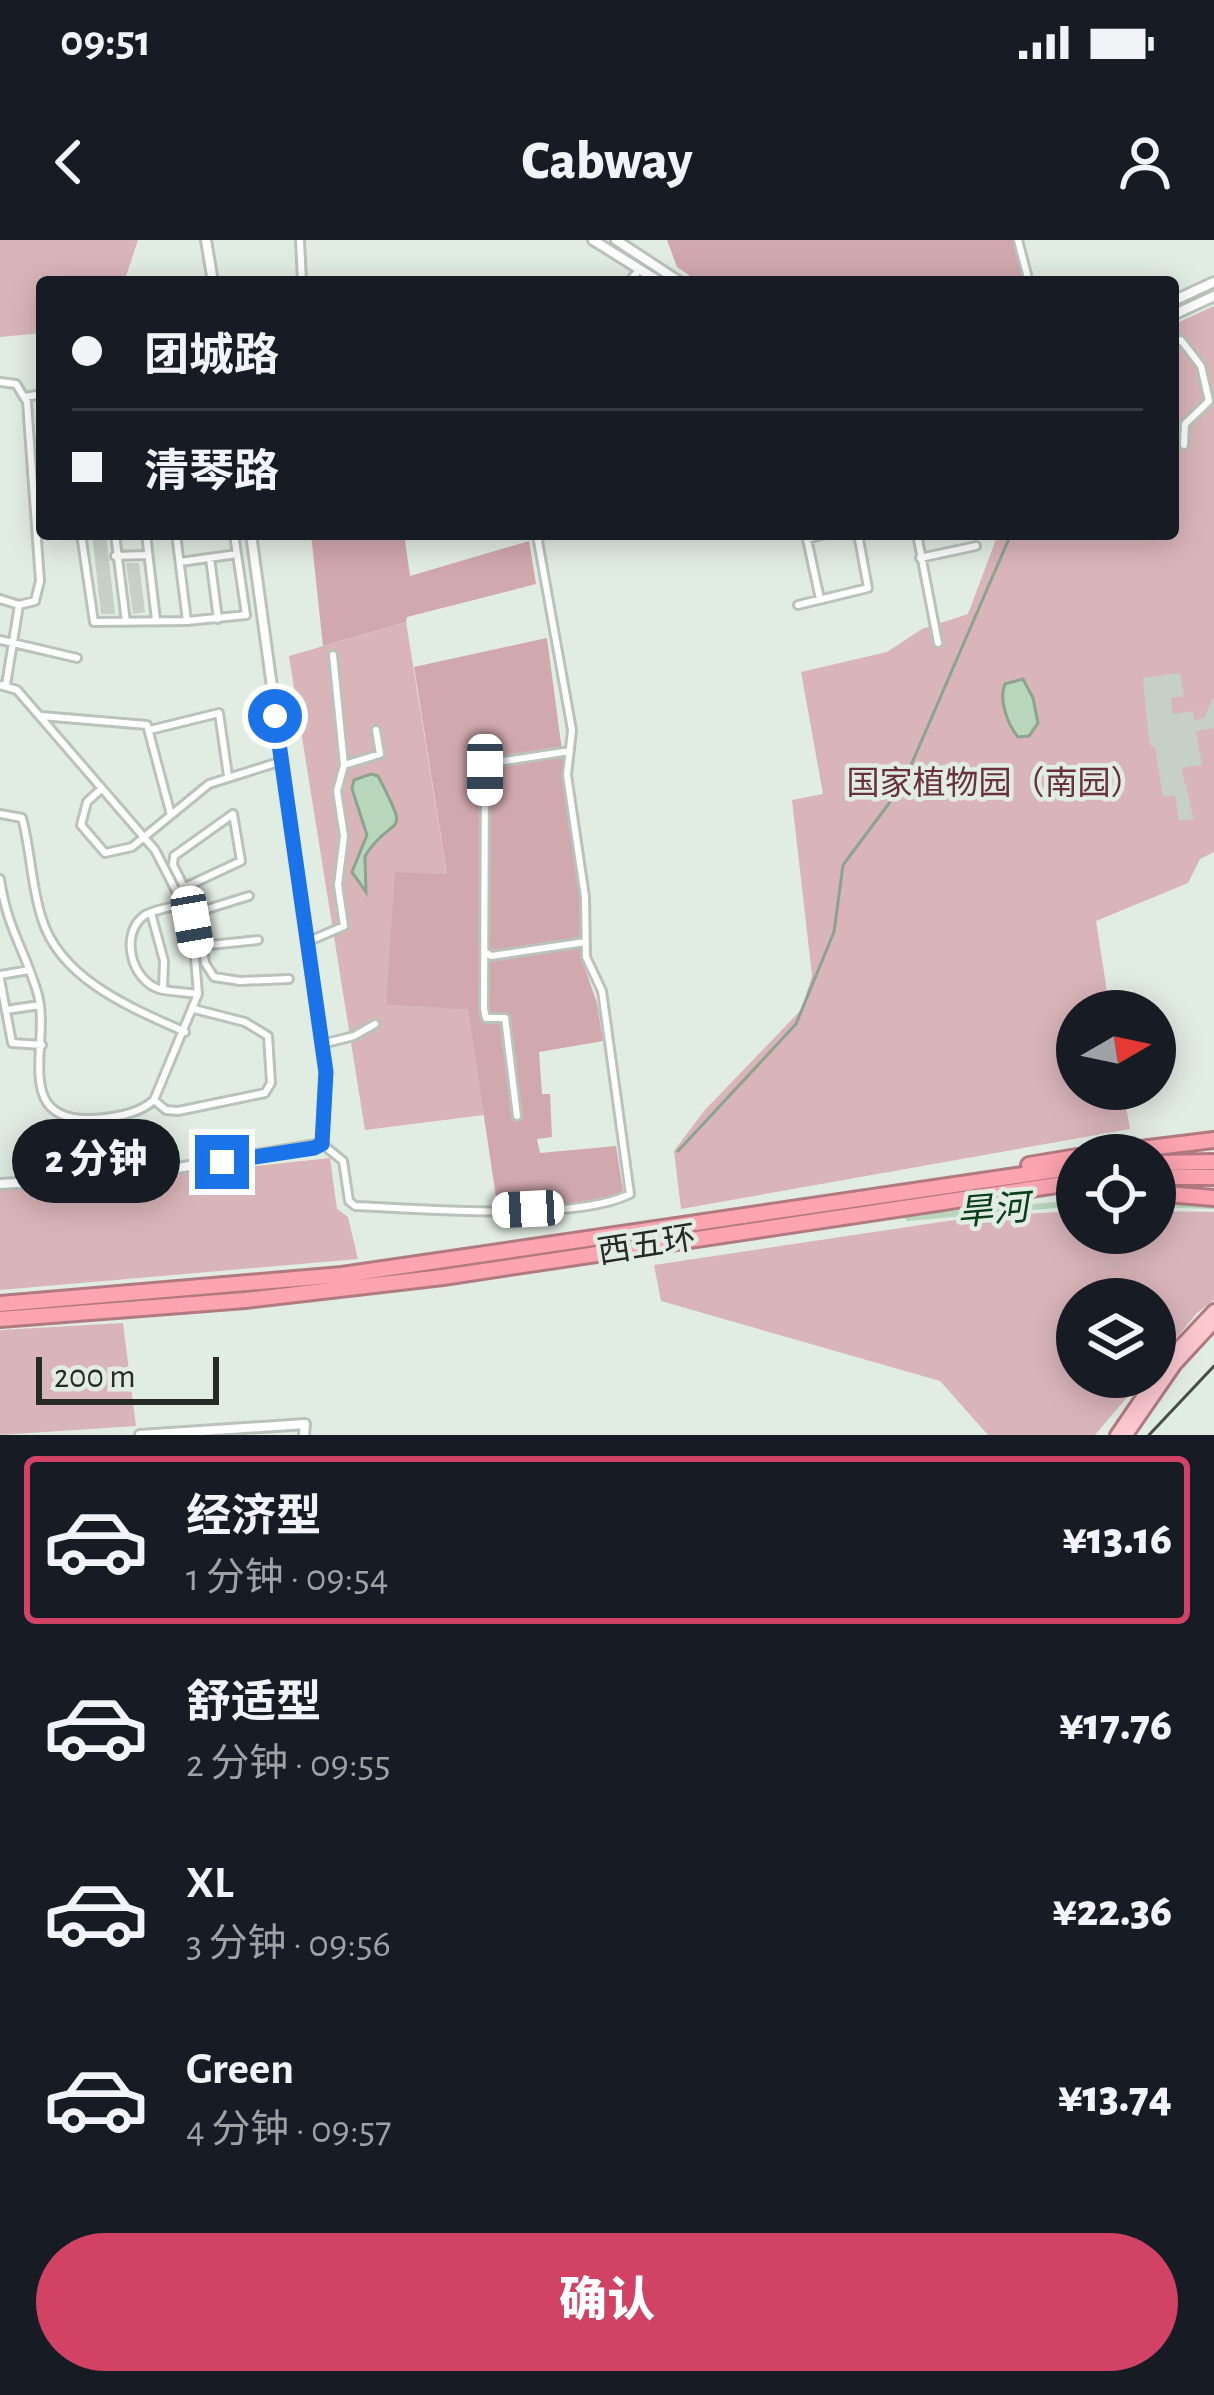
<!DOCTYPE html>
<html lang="zh">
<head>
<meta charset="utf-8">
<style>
  :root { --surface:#171b24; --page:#20242c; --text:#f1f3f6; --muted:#9ea1a6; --line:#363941; --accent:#d14265 }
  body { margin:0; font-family:"Alegreya Sans","Noto Sans SC",sans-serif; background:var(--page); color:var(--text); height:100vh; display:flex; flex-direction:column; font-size:45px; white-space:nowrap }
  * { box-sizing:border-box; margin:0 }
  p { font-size:39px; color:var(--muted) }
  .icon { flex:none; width:66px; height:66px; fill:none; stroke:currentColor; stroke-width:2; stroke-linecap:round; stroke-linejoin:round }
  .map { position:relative; height:1195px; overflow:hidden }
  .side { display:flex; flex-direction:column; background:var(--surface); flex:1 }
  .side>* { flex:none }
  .guide { position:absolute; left:36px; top:36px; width:1143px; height:264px; border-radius:12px; box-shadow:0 6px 30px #0003; display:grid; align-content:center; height:264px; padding:0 36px; background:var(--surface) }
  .needle { width:78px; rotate:81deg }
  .controls { position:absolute; left:1056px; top:750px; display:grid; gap:24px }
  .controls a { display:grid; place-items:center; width:120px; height:120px; border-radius:50%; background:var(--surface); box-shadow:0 6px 30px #0003; font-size:60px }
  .scale { position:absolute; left:36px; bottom:30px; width:183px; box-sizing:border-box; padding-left:12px; border:6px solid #272b27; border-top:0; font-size:33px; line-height:42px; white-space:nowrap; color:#272b27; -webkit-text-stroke:9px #e1ece3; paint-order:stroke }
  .end { position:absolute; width:54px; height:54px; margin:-27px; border:15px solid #1a73e8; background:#fff; box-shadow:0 0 0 6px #fff }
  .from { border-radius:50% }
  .bubble { position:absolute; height:84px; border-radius:42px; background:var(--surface); box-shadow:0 6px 30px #0003; font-size:39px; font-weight:800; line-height:84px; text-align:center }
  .car { position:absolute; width:36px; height:72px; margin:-36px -18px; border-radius:15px; box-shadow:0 0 9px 3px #0007; background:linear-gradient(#fff 24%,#345 0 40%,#fff 0 76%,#345 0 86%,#fff 0) }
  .guide b { display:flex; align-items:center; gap:42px; height:114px; font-size:45px }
  .guide b+b { border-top:3px solid var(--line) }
  .guide i { width:30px; height:30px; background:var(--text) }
  ul { padding:21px 0 0; list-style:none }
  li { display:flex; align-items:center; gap:36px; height:168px; margin:0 24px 18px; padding:0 12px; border:6px solid transparent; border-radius:12px }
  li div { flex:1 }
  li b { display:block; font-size:45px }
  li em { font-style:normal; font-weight:800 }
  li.on { border-color:var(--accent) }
  li>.icon { width:108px; height:108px; stroke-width:1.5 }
  .cta { display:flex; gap:24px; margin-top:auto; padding:24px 36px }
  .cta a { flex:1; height:138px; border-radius:72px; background:var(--accent); color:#fff; font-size:48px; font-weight:800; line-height:138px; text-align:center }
  .status { display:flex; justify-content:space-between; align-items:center; height:84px; padding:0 60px; background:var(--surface); direction:ltr }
  .status svg { height:33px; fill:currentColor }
  header { display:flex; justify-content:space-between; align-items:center; height:156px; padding:0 36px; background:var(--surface); font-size:54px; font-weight:800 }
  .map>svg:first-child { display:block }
</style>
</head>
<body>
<div class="status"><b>09:51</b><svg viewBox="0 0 49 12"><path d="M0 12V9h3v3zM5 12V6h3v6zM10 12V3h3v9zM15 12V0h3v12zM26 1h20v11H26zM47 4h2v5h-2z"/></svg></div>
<header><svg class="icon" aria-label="back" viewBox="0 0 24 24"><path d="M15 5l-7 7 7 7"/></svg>Cabway<svg class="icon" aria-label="person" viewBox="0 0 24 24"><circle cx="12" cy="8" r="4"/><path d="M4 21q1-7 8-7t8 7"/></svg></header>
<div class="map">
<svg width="1214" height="1195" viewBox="0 0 1214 1195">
  <rect width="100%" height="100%" fill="#e1ece3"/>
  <path fill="#d9b5b9" d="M0,0H138L124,42H42V93L0,97Z
    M1214,66V612L1200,619L1188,643L1096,681L1110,771H1077V849H1123L1130,889L681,969L674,911L704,871L801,770L812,736L792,560L823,554L801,432L887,412L922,389L968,374L998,294H1173V85Z
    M406,382L447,635L387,765L468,768L484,875L365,890L289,416Z
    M330,918L337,969L348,977L358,1019L0,1050V948L62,947Z
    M1077,971V993H1155V971L1214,972V1060L1197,1073L1155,1124V1059H1077V1137H1144L1095,1195H988L940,1141L661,1061L654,1025L974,977Z
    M123,1083L136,1186L0,1195V1090Z"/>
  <path fill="#d1a8ad" d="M667,0H1014L1023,42H699L677,27Z
    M311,294H404L410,336L529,301L536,344L407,377L406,382L323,406Z
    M547,398L582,661L581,717L597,763L603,801L539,812L542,854H550L552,897L537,899L540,913L616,906L623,951L592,965L497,964L468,769L386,765L395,632L447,634L414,427Z"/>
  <path fill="#b7d6bc" stroke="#8ca38f" stroke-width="3" d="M1023,439L1033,458L1038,483L1029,496L1018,497C1008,485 998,459 1005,444Z
    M371,534L378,536C413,603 393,571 365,616L366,652L352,632L367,595L352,549L354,540Z"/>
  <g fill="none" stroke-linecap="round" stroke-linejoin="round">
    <path stroke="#8ca38f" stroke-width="3" d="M678,911L796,784L834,692L843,625L902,546L1011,294"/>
    <path stroke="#b7d6bc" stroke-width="6" d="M1155,964L1214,966
      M908,978L1077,963"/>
  </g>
  <path fill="#c6d0c7" d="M92,294H106L115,374H101Z
    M126,323H139L145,372L133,374Z
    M1180,433L1184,456L1171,458L1173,474L1193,471L1194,480L1204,478L1214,456V488L1196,491L1202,525L1181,528L1194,579L1179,581L1175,555L1163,557L1155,506L1151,507L1148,491L1143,438Z"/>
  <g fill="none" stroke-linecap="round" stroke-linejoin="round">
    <g stroke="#b9c3ba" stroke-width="12">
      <path id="minor" d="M300,0L302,42
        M1018,0L1029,42
        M629,42L639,30
        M1173,103L1181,100L1201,126L1209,161L1185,184L1184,205
        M0,142L16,144L27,162L40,341L35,361L19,365L0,359
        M25,157L42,154
        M81,294L94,382L187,381
        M115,294L126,382
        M146,294L156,380
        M176,294L187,381L246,375L237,314L180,322
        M234,294L237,314
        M917,294L938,403
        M115,316L146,315
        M210,318L218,379
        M920,318L976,306
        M820,359L807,299L825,294
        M798,365L868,348L858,294
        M0,400L77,418
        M0,445L17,450L155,610L192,682L198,754L154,860C139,874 113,878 92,879C11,882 51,803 38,755C26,712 7,689 0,639
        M6,445L19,365
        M41,476L147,485L171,575
        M150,490L219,473L228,536
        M344,525L380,514L376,490
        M101,549L87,562L81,585L105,613L132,607L209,544L282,521
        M0,574L22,578C31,611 31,646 42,679C61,740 132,768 185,792
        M179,650L241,621L233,574L174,616L173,625L184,647
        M184,664C172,667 156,669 145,675C119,693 131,740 159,749C171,752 186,752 198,754
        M151,673L164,721L163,749
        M188,675L249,656
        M307,702L344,686L338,645L344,596L337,551L344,525L333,415
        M200,706L258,700
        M203,706L205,723L214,737L240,741L289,739
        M485,712L491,716L585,702
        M0,735L29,730
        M0,739L12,803L42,805
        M6,770L40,765
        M322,804L354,796L375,784
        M154,860L166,870L178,871L265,853L271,843L268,796L245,782L194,769
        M517,876L505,778H486L484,769L485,530L491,523L570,511
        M93,879L98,913
        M322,904L343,921L349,961L355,966C423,969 574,982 630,954L602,751L586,717L585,657L567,535L572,490L538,301L541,294"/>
    </g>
    <g stroke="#b9c3ba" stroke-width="14">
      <path id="tertiary" d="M206,0L213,42
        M593,0L660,42
        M616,0L680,42
        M1173,61L1214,42
        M1173,75L1214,56
        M0,944L129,936L322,904L325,832L251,294
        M140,1195L305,1184L304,1195"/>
    </g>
    <g stroke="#b17a80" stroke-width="16">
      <path id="primary" d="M1116,1195L1168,1119L1214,1070
        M1127,1195L1176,1124L1214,1083"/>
    </g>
    <g stroke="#b17a80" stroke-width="20">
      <path id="motorway" d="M1092,915L1214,900
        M1155,923L1214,922
        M1029,925L1077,917
        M1155,937H1214
        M1155,953L1214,958
        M0,1064L342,1035L1077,927
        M0,1079L245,1060L443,1037L1077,942"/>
    </g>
    <use href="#minor" stroke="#fff" stroke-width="6"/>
    <use href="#tertiary" stroke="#fff" stroke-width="8"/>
    <use href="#primary" stroke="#fdc8d0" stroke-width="10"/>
    <use href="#motorway" stroke="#fca4b0" stroke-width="14"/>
    <path stroke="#494e49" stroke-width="3" d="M1149,1195L1214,1126"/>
  </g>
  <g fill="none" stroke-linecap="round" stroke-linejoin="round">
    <path stroke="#1a73e8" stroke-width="15" d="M222,922L314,908L322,904L326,832L275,476"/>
  </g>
  <g text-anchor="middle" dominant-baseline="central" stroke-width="9" stroke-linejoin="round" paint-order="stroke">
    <g font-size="33" fill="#69323b" stroke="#e1ece3">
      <text x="995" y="544">国家植物园（南园）</text>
    </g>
    <g font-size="33" fill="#272b27" stroke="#e1ece3">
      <text transform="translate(647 1006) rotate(-9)">西五环</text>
    </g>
    <g font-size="36" font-style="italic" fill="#093d1b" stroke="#e1ece3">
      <text transform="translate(993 971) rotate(-5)">旱河</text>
    </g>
  </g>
</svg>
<div class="controls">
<a><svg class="needle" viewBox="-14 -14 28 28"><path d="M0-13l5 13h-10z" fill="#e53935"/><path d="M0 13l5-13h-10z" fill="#9ea1a6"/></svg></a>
<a><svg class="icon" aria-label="locate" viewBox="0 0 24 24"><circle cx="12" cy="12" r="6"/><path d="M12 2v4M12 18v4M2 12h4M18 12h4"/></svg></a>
<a><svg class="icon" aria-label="layers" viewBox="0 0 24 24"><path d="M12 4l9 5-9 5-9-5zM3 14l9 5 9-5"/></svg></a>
</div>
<div class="scale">200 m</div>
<i class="end from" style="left:275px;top:476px"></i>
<i class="end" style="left:222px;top:922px"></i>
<div class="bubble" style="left:12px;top:879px;width:168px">2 分钟</div>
<i class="car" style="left:485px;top:530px;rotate:180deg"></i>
<i class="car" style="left:192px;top:682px;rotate:170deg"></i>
<i class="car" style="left:528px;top:969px;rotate:267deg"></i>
<div class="guide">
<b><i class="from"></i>团城路</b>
<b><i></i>清琴路</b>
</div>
</div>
<section class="side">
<ul>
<li class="on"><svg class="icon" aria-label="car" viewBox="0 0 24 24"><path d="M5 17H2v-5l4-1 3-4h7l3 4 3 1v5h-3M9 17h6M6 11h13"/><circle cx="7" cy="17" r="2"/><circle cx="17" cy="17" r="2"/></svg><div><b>经济型</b><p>1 分钟 · 09:54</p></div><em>¥13.16</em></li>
<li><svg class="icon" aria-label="car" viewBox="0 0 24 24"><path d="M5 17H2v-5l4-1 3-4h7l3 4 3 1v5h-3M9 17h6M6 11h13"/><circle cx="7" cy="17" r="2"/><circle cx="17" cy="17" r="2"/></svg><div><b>舒适型</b><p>2 分钟 · 09:55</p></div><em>¥17.76</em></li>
<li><svg class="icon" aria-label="car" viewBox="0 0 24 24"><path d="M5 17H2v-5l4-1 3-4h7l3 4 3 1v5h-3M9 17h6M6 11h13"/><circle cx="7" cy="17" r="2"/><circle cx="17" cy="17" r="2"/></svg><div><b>XL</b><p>3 分钟 · 09:56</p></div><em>¥22.36</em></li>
<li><svg class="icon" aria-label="car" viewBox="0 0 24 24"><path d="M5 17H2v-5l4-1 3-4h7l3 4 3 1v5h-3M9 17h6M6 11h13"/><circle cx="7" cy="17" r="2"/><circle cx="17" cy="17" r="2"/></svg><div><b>Green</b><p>4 分钟 · 09:57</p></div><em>¥13.74</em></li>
</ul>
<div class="cta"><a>确认</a></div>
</section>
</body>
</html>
